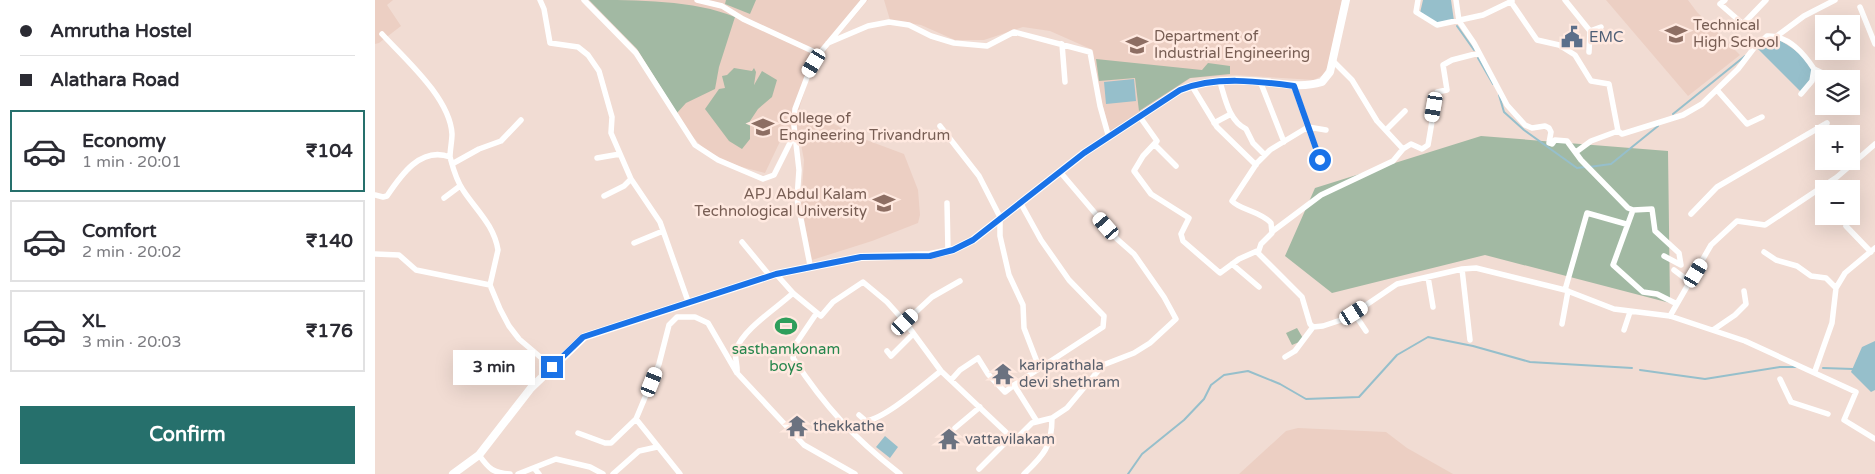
<!DOCTYPE html>
<html lang="en">
<head>
<meta charset="utf-8">
<style>
  :root { --surface:#fff; --page:#f7f7f7; --text:#2b2b33; --muted:#7c7c81; --line:#e1e1e2; --accent:#26706c }
  body { margin:0; font-family:"Varela Round",sans-serif; background:var(--page); color:var(--text); height:100vh; display:flex; flex-direction:column; font-size:19px; white-space:nowrap }
  * { box-sizing:border-box; margin:0 }
  p { font-size:16px; color:var(--muted) }
  .icon { flex:none; width:28px; height:28px; fill:none; stroke:currentColor; stroke-width:2; stroke-linecap:round; stroke-linejoin:round }
  .map { position:relative; flex:1; overflow:hidden }
  .sheet { display:flex; flex-direction:column; background:var(--surface); width:375px }
  .sheet>* { flex:none }
  .guide { display:grid; align-content:center; height:110px; padding:0 20px; background:var(--surface) }
  .tools { position:absolute; left:1440px; top:15px; display:grid; gap:10px }
  .tools a { display:grid; place-items:center; width:45px; height:45px; border-radius:0px; background:var(--surface); box-shadow:0 5px 20px #0002; font-size:25px }
  .end { position:absolute; width:22px; height:22px; margin:-11px; border:6px solid #1a73e8; background:#fff; box-shadow:0 0 0 2px #fff }
  .from { border-radius:50% }
  .bubble { position:absolute; height:35px; border-radius:0px; background:var(--surface); box-shadow:0 5px 20px #0002; font-size:16px; font-weight:800; line-height:35px; text-align:center }
  .car { position:absolute; width:15px; height:30px; margin:-15px -8px; border-radius:6px; box-shadow:0 0 4px 1px #0007; background:linear-gradient(#fff 24%,#345 0 40%,#fff 0 76%,#345 0 86%,#fff 0) }
  .guide b { display:flex; align-items:center; gap:18px; height:48px; font-size:19px }
  .guide b+b { border-top:1px solid var(--line) }
  .guide i { width:12px; height:12px; background:var(--text) }
  ul { padding:0; list-style:none }
  li { display:flex; align-items:center; gap:15px; height:82px; margin:0 10px 8px; padding:0 10px; border:2px solid var(--line); border-radius:0px }
  li div { flex:1 }
  li b { display:block; font-size:19px }
  li em { font-style:normal; font-weight:800 }
  li.selected { border-color:var(--accent) }
  li>.icon { width:45px; height:45px; stroke-width:1.5 }
  .cta { display:flex; gap:10px; margin-top:auto; padding:10px 20px }
  .cta a { flex:1; height:58px; border-radius:0px; background:var(--accent); color:#fff; font-size:20px; font-weight:800; line-height:58px; text-align:center }
  main { display:flex; flex:1; min-height:0 }
  .map>svg:first-child { display:block }
</style>
</head>
<body>
<main>
<section class="sheet">
<div class="guide">
<b><i class="from"></i>Amrutha Hostel</b>
<b><i></i>Alathara Road</b>
</div>
<ul>
<li class="selected"><svg class="icon" aria-label="car" viewBox="0 0 24 24"><path d="M5 17H2v-5l4-1 3-4h7l3 4 3 1v5h-3M9 17h6M6 11h13"/><circle cx="7" cy="17" r="2"/><circle cx="17" cy="17" r="2"/></svg><div><b>Economy</b><p>1 min · 20:01</p></div><em>₹104</em></li>
<li><svg class="icon" aria-label="car" viewBox="0 0 24 24"><path d="M5 17H2v-5l4-1 3-4h7l3 4 3 1v5h-3M9 17h6M6 11h13"/><circle cx="7" cy="17" r="2"/><circle cx="17" cy="17" r="2"/></svg><div><b>Comfort</b><p>2 min · 20:02</p></div><em>₹140</em></li>
<li><svg class="icon" aria-label="car" viewBox="0 0 24 24"><path d="M5 17H2v-5l4-1 3-4h7l3 4 3 1v5h-3M9 17h6M6 11h13"/><circle cx="7" cy="17" r="2"/><circle cx="17" cy="17" r="2"/></svg><div><b>XL</b><p>3 min · 20:03</p></div><em>₹176</em></li>
</ul>
<div class="cta"><a>Confirm</a></div>
</section>
<div class="map">
<svg width="1500" height="474" viewBox="0 0 1500 474">
  <rect width="100%" height="100%" fill="#f1dcd3"/>
  <path fill="#eccfc3" d="M0,0H18L12,5L26,26L4,43L0,44Z
    M214,0H493L455,45L435,74L425,106L423,119L444,115L478,135L529,154L543,190L545,215L543,223L497,241L437,260L426,204L429,160L424,134L410,131L390,173L363,166L331,151L316,135L262,49Z
    M509,0H967L953,66L948,75L939,80L861,75L816,78L735,132L722,84L718,50L675,31L648,27L609,40H580L546,25L515,20Z
    M1231,0H1313L1322,12L1365,55L1313,96Z
    M923,428L1011,432L1032,448L1078,474H864L911,431Z"/>
  <path fill="#a2b9a3" d="M214,0C262,0 319,0 360,17L344,67L340,89L311,103L302,113L262,49Z
    M351,0H381L375,14L350,4Z
    M721,59L827,70L833,63L855,66V74L815,78L764,111L760,78L724,81Z
    M359,68L377,71L379,68L381,72L379,85L387,71L402,80L397,97L383,109L375,121V139L367,149L354,141L330,109L344,89L350,88L347,76L352,75Z
    M1106,136L1293,151L1295,303L1110,255L957,293L910,256L940,188Z
    M922,328L929,340L917,345L911,333Z"/>
  <path fill="#96bfcb" d="M1048,0H1076L1079,21L1071,25L1048,19L1045,13Z
    M1401,38C1416,47 1438,59 1439,79L1426,92L1382,48Z
    M759,79L761,101L731,104L729,82Z
    M1500,341V390L1496,392L1476,372L1487,347Z
    M510,436L523,447L515,458L501,447Z"/>
  <g fill="none" stroke-linecap="round" stroke-linejoin="round">
    <path stroke="#96bfcb" stroke-width="2" d="M1082,26L1099,50
      M1103,58L1118,84
      M1124,95L1129,112L1149,130L1202,168L1210,167
      M1298,114L1370,56
      M1214,167L1236,164L1283,126
      M1448,368L1478,369
      M1265,370L1330,379L1405,367H1421
      M753,474L767,454L809,420L829,399L836,385L849,375L873,371L905,384L931,399L984,397L1022,355L1053,337L1098,346L1155,362L1257,368"/>
    <path stroke="#fff" stroke-width="5.5" d="M165,0L169,9L175,43L203,47L213,55L224,71L237,117L236,133L256,179L285,222L314,304
      M209,0L261,53L320,145L343,160L388,179L399,175L419,135
      M322,0L347,6L368,19L444,54
      M1043,0L1041,12L1062,25L1108,15L1137,1
      M1081,0L1084,21L1099,43L1132,105L1150,125L1157,128L1170,126L1174,128L1176,132L1174,143L1177,144L1180,140L1192,141L1206,160L1253,208L1258,210L1277,209L1280,231L1304,253L1306,265L1289,256
      M1190,0L1215,31L1214,52
      M1350,0L1345,4L1368,24L1391,0
      M1136,2L1162,40L1184,45L1200,55L1216,81L1234,84L1243,131L1247,134L1308,115L1327,104L1363,69L1379,48L1392,36C1413,35 1428,52 1439,69L1437,81L1426,94
      M1485,7L1500,44
      M1215,31L1226,27
      M7,34C30,59 75,98 77,134C77,141 75,150 75,157
      M1402,36L1429,16L1460,0
      M453,43L493,26L514,22L534,25L556,36L579,43L612,46L639,32L715,52L725,106L734,138
      M687,44L690,82
      M1439,69L1460,79
      M885,81L909,142
      M845,82C850,98 854,121 871,129L878,143L890,155
      M817,86L842,127L881,165
      M919,86L933,127L895,150L882,163L857,201C865,210 885,211 896,223L897,233L886,244L883,253L927,297L935,324L938,327
      M1342,90L1372,124L1387,117
      M765,117L782,141L768,156L759,171L776,194L814,218L806,234L808,241L845,273L864,259L882,251
      M839,123L856,114
      M565,126L604,176L625,217V236L634,275L648,305L649,328L664,367
      M1011,130L1030,111
      M780,145L801,166
      M1028,149L1036,144L1047,149L1053,145L1062,92L1072,90L1068,65L1077,60L1104,53
      M1201,152L1216,141L1243,131
      M222,158L245,154
      M945,160L933,127L951,130
      M77,164L104,149L126,141L146,120
      M0,195L8,197L12,196C26,175 46,146 75,157C78,168 81,180 88,190C101,210 119,225 123,250L115,285L125,309L134,326L144,339L177,367
      M229,196L249,186L256,179
      M69,198L85,186
      M645,202L666,240L694,280L729,316L728,327L639,385L661,420
      M572,203L573,251
      M1258,210L1238,265L1268,292L1282,294L1302,304
      M1316,214L1342,187L1452,123
      M1471,226L1496,252
      M898,231L946,195L1018,161L1028,149L1002,121L977,80L958,61
      M367,242L395,276
      M259,243L288,231
      M1389,252L1401,260L1422,266L1436,276L1451,278L1461,288
      M0,254L24,255L41,270L115,285
      M857,264L884,287
      M435,265L422,199L424,170L419,126L420,109L434,72L444,54L489,0
      M1087,269L1095,340
      M1299,270L1315,282
      M401,274L418,293L446,316L458,302L488,282L512,302L530,322L557,297L585,281
      M1053,277L1058,307
      M1190,290L1212,213L1251,224
      M979,313L991,331
      M441,314L420,345L418,358C450,407 479,438 525,474
      M1295,316L1336,245L1362,221L1390,225L1462,177L1500,144
      M530,322L566,371L636,437L604,469
      M1187,324L1193,291
      M938,327L948,326L972,318L1022,284L1087,269L1101,268L1190,290L1239,309L1295,316L1370,341L1481,392L1469,420L1500,439
      M1249,330L1255,312
      M1338,330L1360,315L1371,304L1369,291
      M512,351L516,356L538,334
      M910,357L920,351L938,327
      M1440,371L1457,323L1461,288L1470,273L1500,248
      M362,373C363,365 359,357 361,350C368,329 402,308 418,293
      M1405,379L1416,402L1453,414
      M576,380L585,370L603,358L613,374L630,392L639,385
      M484,415L491,421C511,418 549,384 566,371
      M580,428L605,407
      M203,433L230,443H236L261,419
      M636,437L641,439L657,423L677,418L692,408L728,365L759,353L775,343L801,319L789,297L759,254L742,239L686,173
      M104,455C114,469 118,473 135,474
      M159,468L164,474
      M143,474L181,459L215,467L228,474
      M238,474L264,451L282,447
      M305,474L261,419L284,364L294,325L302,317H320L333,323L362,373L429,445L480,474
      M649,474C669,455 677,446 677,418"/>
    <path stroke="#fff" stroke-width="8" d="M78,474L104,455L156,388L209,337L401,274L486,257L555,255L578,250L598,240L709,153L805,90C830,80 862,79 889,82C909,84 927,88 947,82L955,72L971,0"/>
  </g>
  <g fill="none" stroke-linecap="round" stroke-linejoin="round">
    <path stroke="#1a73e8" stroke-width="6" d="M177,367L208,337L401,274L486,257L555,256L578,250L598,240L709,153L805,90C840,76 882,81 919,86L945,160"/>
  </g>
  <defs>
    <g id="school-bare" transform="scale(1.725)"><path d="M0-5L7-2L0 1L-7-2ZM-4 1L0 2.5L4 1V4Q0 6-4 4Z" fill="#8d6e63" stroke="#ffe9e0" stroke-width="2.5" paint-order="stroke"/></g>
    <g id="civic-bare" transform="scale(1.725)"><path d="M-.6-6.5H3V-4.5H.6V-3L4-1V1h2V6H-6V1h2V-1L-.6-3ZM-1.2 2.5V6h2.4V2.5Z" fill="#5c6f8a" stroke="#ffe9e0" stroke-width="2.5" paint-order="stroke"/></g>
    <g id="university-bare" transform="scale(1.725)"><path d="M0-5L7-2L0 1L-7-2ZM-4 1L0 2.5L4 1V4Q0 6-4 4Z" fill="#8d6e63" stroke="#ffe9e0" stroke-width="2.5" paint-order="stroke"/></g>
    <g id="stadium-bare" transform="scale(1.725)"><path d="M0-5a6.5 5 0 1 0 0 10a6.5 5 0 1 0 0-10ZM-3.5-1.8h7v3.6h-7Z" fill="#2e9e5b" stroke="#ffe9e0" stroke-width="2.5" paint-order="stroke"/></g>
    <g id="temple-bare" transform="scale(1.725)"><path d="M0-6L5-2H3V0L6.5 2.5H4V6H1.5V3h-3V6H-4V2.5H-6.5L-3 0V-2H-5Z" fill="#6b7280" stroke="#ffe9e0" stroke-width="2.5" paint-order="stroke"/></g>
  </defs>
  <g fill-rule="evenodd">
    <use href="#school-bare" x="1301" y="34"/>
    <use href="#civic-bare" x="1197" y="37"/>
    <use href="#university-bare" x="762" y="45"/>
    <use href="#university-bare" x="388" y="127"/>
    <use href="#university-bare" x="509" y="203"/>
    <use href="#stadium-bare" x="411" y="326"/>
    <use href="#temple-bare" x="628" y="374"/>
    <use href="#temple-bare" x="422" y="426"/>
    <use href="#temple-bare" x="574" y="439"/>
  </g>
  <g text-anchor="middle" dominant-baseline="central" stroke-width="5" stroke-linejoin="round" paint-order="stroke">
    <g font-size="15" fill="#785e54" stroke="#ffe9e0" text-anchor="start">
      <text x="1318" y="25">Technical<tspan x="1318" dy="17">High School</tspan></text>
      <text x="779" y="36">Department of<tspan x="779" dy="17">Industrial Engineering</tspan></text>
      <text x="404" y="118">College of<tspan x="404" dy="17">Engineering Trivandrum</tspan></text>
      <text x="492" y="194" text-anchor="end">APJ Abdul Kalam<tspan x="492" dy="17">Technological University</tspan></text>
    </g>
    <g font-size="15" fill="#4e5e75" stroke="#ffe9e0" text-anchor="start">
      <text x="1214" y="37">EMC</text>
    </g>
    <g font-size="15" fill="#27864d" stroke="#ffe9e0">
      <text x="411" y="349">sasthamkonam<tspan x="411" dy="17">boys</tspan></text>
    </g>
    <g font-size="15" fill="#5b616d" stroke="#ffe9e0" text-anchor="start">
      <text x="644" y="365">kariprathala<tspan x="644" dy="17">devi shethram</tspan></text>
      <text x="438" y="426">thekkathe</text>
      <text x="590" y="439">vattavilakam</text>
    </g>
  </g>
</svg>
<div class="tools">
<a><svg class="icon" aria-label="locate" viewBox="0 0 24 24"><circle cx="12" cy="12" r="6"/><path d="M12 2v4M12 18v4M2 12h4M18 12h4"/></svg></a>
<a><svg class="icon" aria-label="layers" viewBox="0 0 24 24"><path d="M12 4l9 5-9 5-9-5zM3 14l9 5 9-5"/></svg></a>
<a>+</a>
<a>−</a>
</div>
<i class="end from" style="left:945px;top:160px"></i>
<i class="end" style="left:177px;top:367px"></i>
<div class="bubble" style="left:78px;top:350px;width:82px">3 min</div>
<i class="car" style="left:439px;top:63px;rotate:211deg"></i>
<i class="car" style="left:1059px;top:107px;rotate:190deg"></i>
<i class="car" style="left:731px;top:226px;rotate:319deg"></i>
<i class="car" style="left:1321px;top:273px;rotate:31deg"></i>
<i class="car" style="left:979px;top:313px;rotate:57deg"></i>
<i class="car" style="left:530px;top:322px;rotate:47deg"></i>
<i class="car" style="left:277px;top:382px;rotate:22deg"></i>
</div>
</main>
</body>
</html>
